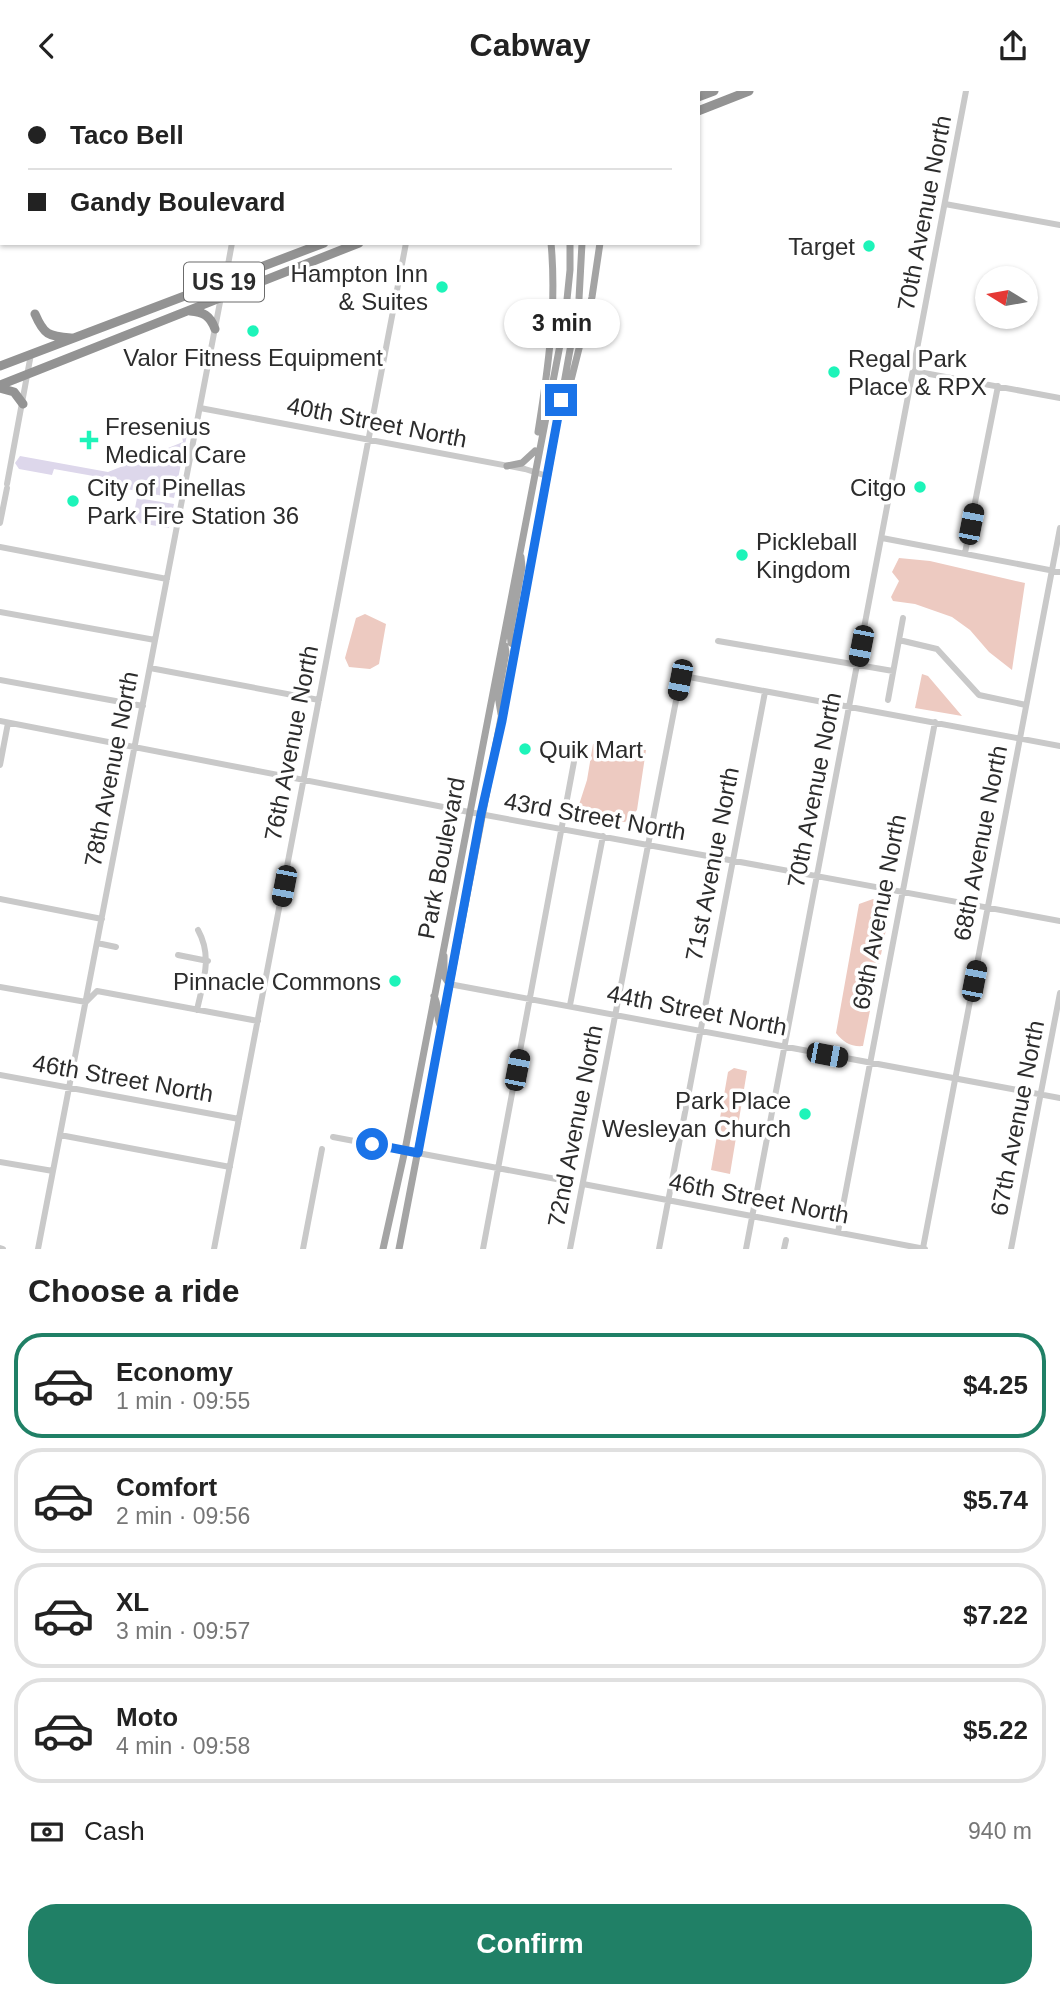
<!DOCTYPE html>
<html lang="en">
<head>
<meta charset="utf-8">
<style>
  :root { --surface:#fff; --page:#f2f2f2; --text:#222; --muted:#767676; --line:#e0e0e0; --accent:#208066 }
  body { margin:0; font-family:Helvetica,sans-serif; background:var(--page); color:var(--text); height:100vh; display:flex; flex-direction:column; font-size:26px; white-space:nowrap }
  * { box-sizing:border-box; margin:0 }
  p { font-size:23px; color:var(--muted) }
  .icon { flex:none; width:38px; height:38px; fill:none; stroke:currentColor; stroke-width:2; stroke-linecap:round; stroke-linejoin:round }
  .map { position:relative; height:1158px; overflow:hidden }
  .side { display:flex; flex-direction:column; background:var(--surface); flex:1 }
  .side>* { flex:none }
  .top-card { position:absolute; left:0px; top:0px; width:700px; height:154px; box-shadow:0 2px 5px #0004; display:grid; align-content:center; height:154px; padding:0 28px; background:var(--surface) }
  .needle { width:46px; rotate:281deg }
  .controls { position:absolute; left:975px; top:175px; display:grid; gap:14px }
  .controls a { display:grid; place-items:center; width:63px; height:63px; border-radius:50%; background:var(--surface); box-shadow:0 2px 5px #0004; font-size:35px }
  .end { position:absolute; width:32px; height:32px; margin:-16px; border:9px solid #1a73e8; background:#fff; box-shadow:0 0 0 4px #fff }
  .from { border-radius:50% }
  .bubble { position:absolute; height:49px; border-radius:24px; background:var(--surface); box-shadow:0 2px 5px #0004; font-size:23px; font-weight:600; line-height:49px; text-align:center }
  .car { position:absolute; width:21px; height:42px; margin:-21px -10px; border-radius:9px; box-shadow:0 0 5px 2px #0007; background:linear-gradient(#222 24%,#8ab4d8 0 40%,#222 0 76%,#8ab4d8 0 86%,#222 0) }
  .top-card b { display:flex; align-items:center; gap:24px; height:66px; font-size:26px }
  .top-card b+b { border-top:2px solid var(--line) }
  .top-card i { width:18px; height:18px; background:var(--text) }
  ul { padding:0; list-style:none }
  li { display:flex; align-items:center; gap:21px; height:105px; margin:0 14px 10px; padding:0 14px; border:4px solid var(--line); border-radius:28px }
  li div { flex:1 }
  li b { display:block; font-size:26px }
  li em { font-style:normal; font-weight:600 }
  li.on { border-color:var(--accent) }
  li>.icon { width:63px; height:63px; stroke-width:1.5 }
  h2 { padding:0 28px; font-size:32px; line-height:84px }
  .pay { display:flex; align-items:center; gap:18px; height:77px; padding:0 28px; font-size:26px }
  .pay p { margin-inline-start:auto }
  .button { display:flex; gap:14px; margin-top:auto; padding:14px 28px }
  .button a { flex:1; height:80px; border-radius:28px; background:var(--accent); color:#fff; font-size:28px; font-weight:600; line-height:80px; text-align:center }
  header { display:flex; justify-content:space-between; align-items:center; height:91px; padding:0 28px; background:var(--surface); font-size:32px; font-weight:600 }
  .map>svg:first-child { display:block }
</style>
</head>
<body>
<header><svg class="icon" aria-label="back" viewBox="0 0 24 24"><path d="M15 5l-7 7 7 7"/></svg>Cabway<svg class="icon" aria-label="share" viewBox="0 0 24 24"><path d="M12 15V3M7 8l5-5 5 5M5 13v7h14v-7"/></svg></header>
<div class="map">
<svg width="1060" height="1158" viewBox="0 0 1060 1158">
  <rect width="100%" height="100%" fill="#fff"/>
  <path fill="#ddd7eb" d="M186,332L189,334L174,407L116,396V389L54,378L52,384L19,378L15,372L20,365L108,381L183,351L180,335Z
    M137,407L174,413L169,437L115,428L116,425L133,427Z"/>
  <path fill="#edcac1" d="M899,467L930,470L1025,492L1012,579L989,561L970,539L952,526L915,513L893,510L891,506L899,490L892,481Z
    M365,523L386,533L379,573L370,578L349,576L345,567L356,527Z
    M922,583L928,585L962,625L915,617Z
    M593,653L646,659L637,719L625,731L601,728L577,720L587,689Z
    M873,808L881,809L888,818V828L863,955C851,956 843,951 836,942L859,813Z
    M734,977L747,980L730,1083L711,1079L728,981Z"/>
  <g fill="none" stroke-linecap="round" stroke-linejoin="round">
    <path stroke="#c9c9c9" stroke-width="6" d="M354,0L355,2
      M945,113L1060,134
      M225,190L232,152
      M913,280L1060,307
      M200,317L525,378L547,385
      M7,393L31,263
      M0,432L7,397
      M882,447L1060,481
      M0,456L167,488
      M965,462L998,295
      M0,521L155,549
      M899,549L937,558L979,604L1026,614
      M718,550L893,580
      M150,577L319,609
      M0,589L143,615
      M888,609L903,527
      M0,630L469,721L1060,830
      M0,674L8,632
      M0,808L102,828
      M97,852L116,856
      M178,864L208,870
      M449,893L1060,1007
      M0,896L86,911L97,900L258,930
      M570,914L603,745
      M197,919C203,891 213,866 198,839
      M0,984L239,1028
      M60,1044L230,1076
      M333,1046L572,1091
      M0,1071L53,1080
      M583,1093L925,1158
      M838,1141L935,631
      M0,1157L3,1158
      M923,1157L1060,437
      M38,1158L221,206
      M214,1158L406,152
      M303,1158L322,1058
      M483,1158L576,660
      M570,1158L680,589L689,586L1060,655
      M659,1158L765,601
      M746,1158L966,0
      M784,1158L786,1149
      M1011,1158L1060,902"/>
    <path stroke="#a4a4a4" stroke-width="7" d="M547,0L548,2
      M558,0V2
      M563,321L592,206L600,152
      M538,341C548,279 557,215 551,152
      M507,375L522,372L535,360
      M516,555L511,552L510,542L522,476L521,466
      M501,623L498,605L506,561L505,555H502
      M444,865V885L449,893
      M434,905C440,915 435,926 441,936
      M383,1158L405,1059L565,228L570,179V152
      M399,1158L549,377L579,208L582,152"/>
    <path stroke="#939393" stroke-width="9" d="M525,0L526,2
      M584,0L585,2
      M698,6L714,0
      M698,20L749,0
      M190,220C203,221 210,224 215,238
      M35,223C44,244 48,245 71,247
      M0,275L324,152
      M0,294L359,152
      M0,297L14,301L23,313"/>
  </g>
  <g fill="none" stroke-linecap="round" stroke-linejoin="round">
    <path stroke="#1a73e8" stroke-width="9" d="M372,1053L418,1062L481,723L502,630L561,309"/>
  </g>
  <g fill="#1df4b9" stroke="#fff" stroke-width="2.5">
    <circle cx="869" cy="155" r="7"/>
    <circle cx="442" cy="196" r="7"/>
    <circle cx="253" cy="240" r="7"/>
    <circle cx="834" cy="281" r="7"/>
    <path d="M85.5 338.5h7v7h7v7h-7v7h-7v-7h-7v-7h7z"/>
    <circle cx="920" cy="396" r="7"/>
    <circle cx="73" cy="410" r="7"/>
    <circle cx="742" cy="464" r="7"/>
    <circle cx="525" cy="658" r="7"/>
    <circle cx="395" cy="890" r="7"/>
    <circle cx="805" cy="1023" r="7"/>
  </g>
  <g text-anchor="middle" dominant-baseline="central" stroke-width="7" stroke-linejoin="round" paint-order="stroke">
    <rect fill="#fff" stroke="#6b6b6b" stroke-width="2" x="184" y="171.5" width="80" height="39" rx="5"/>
    <g font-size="23" font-weight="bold" fill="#2c2c2c">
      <text x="224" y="191">US 19</text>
    </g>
    <g font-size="24" fill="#2c2c2c" stroke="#fff">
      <text transform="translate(924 122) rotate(-79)">70th Avenue North</text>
      <text transform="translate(377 331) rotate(11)">40th Street North</text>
      <text transform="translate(291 652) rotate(-79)">76th Avenue North</text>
      <text transform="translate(111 678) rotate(-79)">78th Avenue North</text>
      <text transform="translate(814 699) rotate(-79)">70th Avenue North</text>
      <text transform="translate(595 725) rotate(10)">43rd Street North</text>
      <text transform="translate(980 752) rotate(-79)">68th Avenue North</text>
      <text transform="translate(441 767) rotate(-79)">Park Boulevard</text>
      <text transform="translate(712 773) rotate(-79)">71st Avenue North</text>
      <text transform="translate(879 821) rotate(-79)">69th Avenue North</text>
      <text transform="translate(697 919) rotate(11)">44th Street North</text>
      <text transform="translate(123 987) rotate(10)">46th Street North</text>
      <text transform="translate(1017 1027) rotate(-79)">67th Avenue North</text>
      <text transform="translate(575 1035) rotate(-79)">72nd Avenue North</text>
      <text transform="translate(759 1107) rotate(11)">46th Street North</text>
    </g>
    <g font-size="24" fill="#2c2c2c" stroke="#fff" text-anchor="end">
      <text x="855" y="155">Target</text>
      <text x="428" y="182">Hampton Inn<tspan x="428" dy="28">&amp; Suites</tspan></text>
      <text x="253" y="266" text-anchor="middle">Valor Fitness Equipment</text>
      <text x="848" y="267" text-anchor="start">Regal Park<tspan x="848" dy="28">Place &amp; RPX</tspan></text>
      <text x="105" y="335" text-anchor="start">Fresenius<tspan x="105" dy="28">Medical Care</tspan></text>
      <text x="87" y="396" text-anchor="start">City of Pinellas<tspan x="87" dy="28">Park Fire Station 36</tspan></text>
      <text x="906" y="396">Citgo</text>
      <text x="756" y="450" text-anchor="start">Pickleball<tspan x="756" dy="28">Kingdom</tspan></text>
      <text x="539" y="658" text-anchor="start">Quik Mart</text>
      <text x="381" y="890">Pinnacle Commons</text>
      <text x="791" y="1009">Park Place<tspan x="791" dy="28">Wesleyan Church</tspan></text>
    </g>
  </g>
</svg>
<div class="controls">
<a><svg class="needle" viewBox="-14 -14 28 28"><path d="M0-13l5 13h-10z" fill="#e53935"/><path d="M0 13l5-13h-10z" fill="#767676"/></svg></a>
</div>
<i class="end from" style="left:372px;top:1053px"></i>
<i class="end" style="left:561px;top:309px"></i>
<div class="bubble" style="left:504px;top:208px;width:116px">3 min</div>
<i class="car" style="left:971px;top:433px;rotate:11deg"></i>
<i class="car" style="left:861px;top:555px;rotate:191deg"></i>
<i class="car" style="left:680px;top:589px;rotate:191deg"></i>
<i class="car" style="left:284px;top:795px;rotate:191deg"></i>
<i class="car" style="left:974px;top:890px;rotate:11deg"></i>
<i class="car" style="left:827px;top:964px;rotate:101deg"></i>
<i class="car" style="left:517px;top:979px;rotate:11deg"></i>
<div class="top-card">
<b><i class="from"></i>Taco Bell</b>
<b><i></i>Gandy Boulevard</b>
</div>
</div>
<section class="side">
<h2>Choose a ride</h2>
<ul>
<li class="on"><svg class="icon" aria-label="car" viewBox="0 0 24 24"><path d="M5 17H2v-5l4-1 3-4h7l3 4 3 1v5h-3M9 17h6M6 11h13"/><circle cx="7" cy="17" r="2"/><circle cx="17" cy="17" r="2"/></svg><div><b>Economy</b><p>1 min · 09:55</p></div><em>$4.25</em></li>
<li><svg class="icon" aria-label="car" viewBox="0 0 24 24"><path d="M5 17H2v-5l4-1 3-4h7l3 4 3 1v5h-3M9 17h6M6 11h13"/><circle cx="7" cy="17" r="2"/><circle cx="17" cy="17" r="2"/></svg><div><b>Comfort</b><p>2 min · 09:56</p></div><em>$5.74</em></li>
<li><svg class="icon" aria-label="car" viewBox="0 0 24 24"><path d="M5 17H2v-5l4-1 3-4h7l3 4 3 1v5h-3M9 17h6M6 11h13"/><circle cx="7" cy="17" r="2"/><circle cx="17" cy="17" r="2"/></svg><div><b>XL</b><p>3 min · 09:57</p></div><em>$7.22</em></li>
<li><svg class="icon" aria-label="car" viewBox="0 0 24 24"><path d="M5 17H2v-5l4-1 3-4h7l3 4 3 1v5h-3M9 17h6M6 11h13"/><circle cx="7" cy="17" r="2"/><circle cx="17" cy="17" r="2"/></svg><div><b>Moto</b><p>4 min · 09:58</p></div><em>$5.22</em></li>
</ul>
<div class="pay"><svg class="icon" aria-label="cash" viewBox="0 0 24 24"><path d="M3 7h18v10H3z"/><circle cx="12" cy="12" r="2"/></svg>Cash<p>940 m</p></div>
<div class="button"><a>Confirm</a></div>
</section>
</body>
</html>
